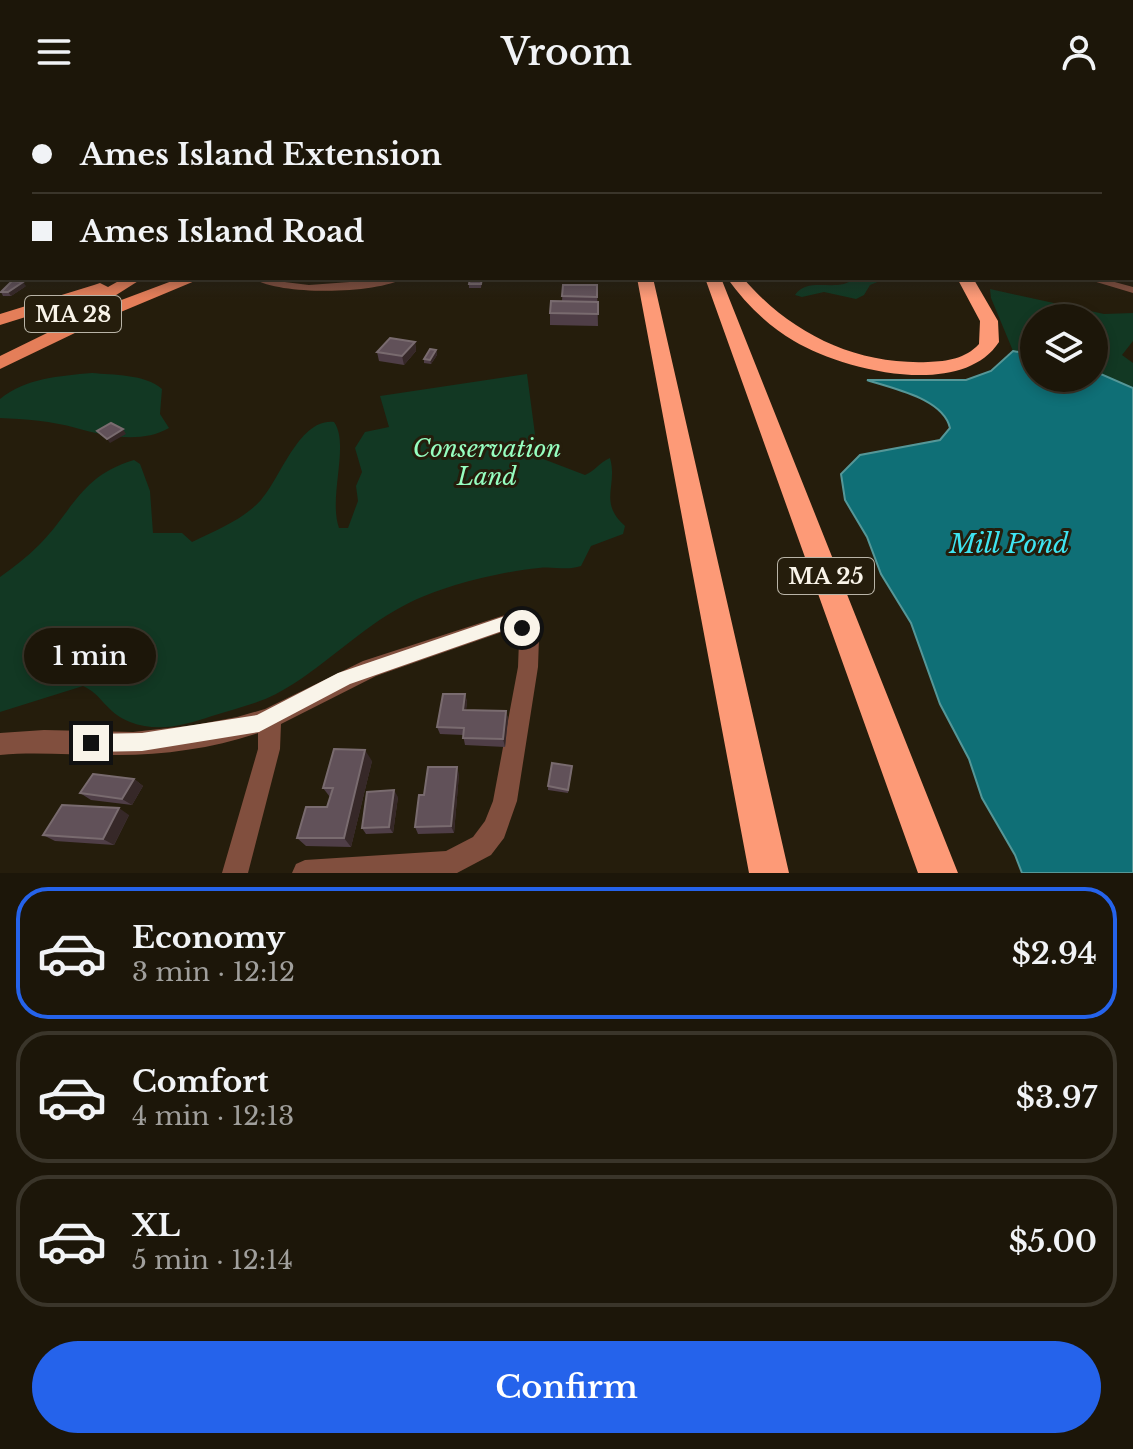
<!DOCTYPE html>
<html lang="en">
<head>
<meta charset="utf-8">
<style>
  :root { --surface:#1c1609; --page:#251f12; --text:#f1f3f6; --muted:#a09f9c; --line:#3a352a; --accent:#2563eb }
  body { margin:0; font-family:"Libre Baskerville",serif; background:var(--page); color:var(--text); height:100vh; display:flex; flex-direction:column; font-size:30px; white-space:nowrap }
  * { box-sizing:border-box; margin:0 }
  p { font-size:26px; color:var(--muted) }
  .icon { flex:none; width:44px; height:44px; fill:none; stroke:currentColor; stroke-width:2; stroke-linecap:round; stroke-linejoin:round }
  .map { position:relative; height:769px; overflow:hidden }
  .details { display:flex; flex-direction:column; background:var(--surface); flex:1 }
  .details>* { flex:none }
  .banner { position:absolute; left:0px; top:0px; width:1134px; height:176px; box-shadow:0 4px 12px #0003,0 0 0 2px var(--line); display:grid; align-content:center; height:176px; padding:0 32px; background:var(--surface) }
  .buttons { position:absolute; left:1020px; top:200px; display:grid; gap:16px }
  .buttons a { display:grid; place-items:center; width:88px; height:88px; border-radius:50%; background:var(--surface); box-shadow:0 4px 12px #0003,0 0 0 2px var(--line); font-size:40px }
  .end { position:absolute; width:36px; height:36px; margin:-18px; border:10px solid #f9f4e9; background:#111; box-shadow:0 0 0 4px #111 }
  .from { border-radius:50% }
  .bubble { position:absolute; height:56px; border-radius:28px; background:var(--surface); box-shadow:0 4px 12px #0003,0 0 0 2px var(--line); font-size:26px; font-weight:600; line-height:56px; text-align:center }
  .banner b { display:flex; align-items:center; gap:28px; height:76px; font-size:30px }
  .banner b+b { border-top:2px solid var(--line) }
  .banner i { width:20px; height:20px; background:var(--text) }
  ul { padding:14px 0 0; list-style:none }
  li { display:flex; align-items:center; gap:24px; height:132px; margin:0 16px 12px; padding:0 16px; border:4px solid var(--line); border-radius:32px }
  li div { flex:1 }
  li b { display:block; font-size:30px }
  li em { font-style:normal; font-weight:600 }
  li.current { border-color:var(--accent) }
  li>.icon { width:72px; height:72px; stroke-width:1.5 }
  .action { display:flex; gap:16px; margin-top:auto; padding:16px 32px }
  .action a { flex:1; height:92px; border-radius:48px; background:var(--accent); color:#fff; font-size:32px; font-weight:600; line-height:92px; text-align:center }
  header { display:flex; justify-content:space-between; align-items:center; height:104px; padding:0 32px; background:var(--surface); font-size:36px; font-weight:600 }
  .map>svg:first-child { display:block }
</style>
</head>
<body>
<header><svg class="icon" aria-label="menu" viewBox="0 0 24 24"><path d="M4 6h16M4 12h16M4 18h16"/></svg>Vroom<svg class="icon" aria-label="person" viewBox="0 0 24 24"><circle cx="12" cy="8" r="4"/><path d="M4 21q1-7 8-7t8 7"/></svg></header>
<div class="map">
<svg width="1133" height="769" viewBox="0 0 1133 769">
  <rect width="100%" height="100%" fill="#251d0c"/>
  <path fill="#123823" d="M854,174H887L870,181L864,191L856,195L824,188L802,193L795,191C808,171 839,190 854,174Z
    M990,185L1104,210L1133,209V237L1122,251L1133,259V284L1094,267V214H1034V251L1013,247L991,194Z
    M92,269C113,271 145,270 162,285L160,310L169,324C141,340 106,332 76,324C52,317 25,315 0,314V295C26,274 59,272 92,269Z
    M527,270L538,353L585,371C595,367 600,358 610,354C618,382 598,398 625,422L623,430L591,442L581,462C567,467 553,462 539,464C499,468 441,482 405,501C358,525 322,566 276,590C257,600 233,605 212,612C185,621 158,629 130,618C105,608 103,591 83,582L0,608V473C14,463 27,453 39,441C73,407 80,372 134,356L140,360L150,387L153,429H182L192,438C216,426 243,416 261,396C281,374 299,314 334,318C350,340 328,393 339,424H348L358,397L356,382L362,368L355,344L365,328L389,323L380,292Z"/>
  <path fill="#0f6f76" stroke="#559798" stroke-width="2" d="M1013,247L1034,251V274H1094V267L1133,284V769H1022L1015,751L982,694L969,655L940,600L911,519L881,470L867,433L845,396L841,370L860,351L940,336L950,324C943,294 893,285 867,276H966L991,267Z"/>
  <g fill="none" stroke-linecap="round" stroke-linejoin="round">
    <path fill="#814f3e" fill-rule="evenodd" d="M0,167H2V173H0Z
      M253,174L309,181L404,174C378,190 279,192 253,174Z
      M1083,174H1100L1133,183V189Z
      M505,511L525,515L539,534L538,563L517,697L504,734L491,751L457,769H292L296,760L305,756L446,747L473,733L485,717L493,697L518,563L519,537L512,529L505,527L376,572L281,620L280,645L248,769H222L258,645V629C214,644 164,651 118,651C78,652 39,647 0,651V629L44,626L133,628L195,621L237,613L265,605L363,557Z"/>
    <path fill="#e47e59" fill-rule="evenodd" d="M124,174H143L91,207L85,208L77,203L93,192L0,221V210L94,181L100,179L108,183Z
      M180,174H202L104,215L0,265V252L92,207Z"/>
    <path fill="#fd9a77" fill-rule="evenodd" d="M637,174H653L789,769H749Z
      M705,174H721L958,769H918Z
      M727,174H743C790,229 855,261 928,258C948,257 965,255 979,240L980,217L957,174H973L998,217L999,238C961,296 843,266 794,237C767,221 745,199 727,174Z"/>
  </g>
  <path fill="#4f3e47" d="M482,174L481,184H469V180Z
    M563,181H597L598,222L550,221V209L562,197Z
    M26,182L11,192H3L1,188Z
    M415,238L416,247L404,261L379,257L377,248Z
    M436,246L437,251L431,260L424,259V255Z
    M465,590L467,598L466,606L506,607L508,615L505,643L465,641L463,631L440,630L437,623Z
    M372,657L351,743L306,742L297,734L327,703L330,693L323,684Z
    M572,666L568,689L548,686V682Z
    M459,670L454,729L418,730L415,723L424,691Z
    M134,675L143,682L132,701L91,696L80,689Z
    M398,693L393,729L366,730L362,724Z
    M129,711L114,741L55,737L43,731Z"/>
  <path fill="#362828" d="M23,178L26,182L11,192L8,188Z
    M415,238L416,247L404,261L402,252Z
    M436,246L437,251L431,260L430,256Z
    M123,325L126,330L110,339L107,335Z
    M465,590L467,598L465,613L463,606Z
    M506,607L508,615L505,643L503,635Z
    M365,646L372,657L351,743L344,734Z
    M457,663L459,670L454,729L451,722Z
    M134,675L143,682L132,701L122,695Z
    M394,686L398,693L393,729L389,723Z
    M119,704L129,711L114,741L103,735Z"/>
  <path fill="#615159" stroke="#796b6f" stroke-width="2" d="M470,174H482L481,180H469Z
    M12,177L23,178L8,188H1Z
    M563,181H597V193L562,192Z
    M551,197L598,198V210L550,209Z
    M390,234L415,238L402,252L377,248Z
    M430,245L436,246L430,256L424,255Z
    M111,319L123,325L107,335L97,327Z
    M443,590H465L463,606L506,607L503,635L463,634L464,624L437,623Z
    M334,645L365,646L344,734H297L306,703H327L333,684H323Z
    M552,659L572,662L568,686L548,682Z
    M428,663H457L451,722L415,723L419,691H424Z
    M93,670L134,675L122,695L80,689Z
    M394,686L389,723L362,724L367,688Z
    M62,701L119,704L103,735L43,731Z"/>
  <linearGradient id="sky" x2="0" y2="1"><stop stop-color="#141007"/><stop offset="0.45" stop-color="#404040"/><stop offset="1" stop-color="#404040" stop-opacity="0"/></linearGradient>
  <rect width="1133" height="195" fill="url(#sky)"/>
  <path fill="#f9f4e9" d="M505,512L528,519V528L522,531L505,526L350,580L259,628L142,647L91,648L85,645L82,639L85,632L91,630L142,629L257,611L338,569Z"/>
  <g text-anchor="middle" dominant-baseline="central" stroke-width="6" stroke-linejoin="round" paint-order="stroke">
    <g fill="#251d0c" stroke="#b9b4a7" stroke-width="2">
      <rect x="25" y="192" width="96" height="36" rx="6"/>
      <rect x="778" y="454" width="96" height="36" rx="6"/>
    </g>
    <g font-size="22" font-weight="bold" fill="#f9f4e9">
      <text x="73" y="210">MA 28</text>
      <text x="826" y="472">MA 25</text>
    </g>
    <g font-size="24" font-style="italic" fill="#96fec0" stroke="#251d0c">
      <text x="487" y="344">Conservation<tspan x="487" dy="28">Land</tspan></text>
    </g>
    <g font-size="26" font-style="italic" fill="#3ee4f1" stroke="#251d0c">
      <text x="1009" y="440">Mill Pond</text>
    </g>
  </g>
</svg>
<div class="buttons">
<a><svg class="icon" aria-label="layers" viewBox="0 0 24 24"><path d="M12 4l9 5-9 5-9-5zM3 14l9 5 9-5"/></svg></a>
</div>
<i class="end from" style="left:522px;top:524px"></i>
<i class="end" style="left:91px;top:639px"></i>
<div class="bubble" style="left:24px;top:524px;width:132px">1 min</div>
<div class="banner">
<b><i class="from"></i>Ames Island Extension</b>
<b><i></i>Ames Island Road</b>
</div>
</div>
<section class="details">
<ul>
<li class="current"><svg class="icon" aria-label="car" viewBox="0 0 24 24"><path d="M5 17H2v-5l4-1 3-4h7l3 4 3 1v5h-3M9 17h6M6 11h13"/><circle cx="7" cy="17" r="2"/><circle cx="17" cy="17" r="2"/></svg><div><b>Economy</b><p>3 min · 12:12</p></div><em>$2.94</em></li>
<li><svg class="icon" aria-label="car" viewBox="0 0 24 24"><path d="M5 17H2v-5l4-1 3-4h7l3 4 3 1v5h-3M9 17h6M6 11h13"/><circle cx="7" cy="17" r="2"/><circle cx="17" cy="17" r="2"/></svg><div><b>Comfort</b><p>4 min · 12:13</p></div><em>$3.97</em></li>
<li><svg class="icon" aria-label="car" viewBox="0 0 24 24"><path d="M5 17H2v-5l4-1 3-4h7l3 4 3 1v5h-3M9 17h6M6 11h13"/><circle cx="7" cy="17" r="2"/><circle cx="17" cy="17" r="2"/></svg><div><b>XL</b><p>5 min · 12:14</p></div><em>$5.00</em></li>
</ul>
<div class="action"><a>Confirm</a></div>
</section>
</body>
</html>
